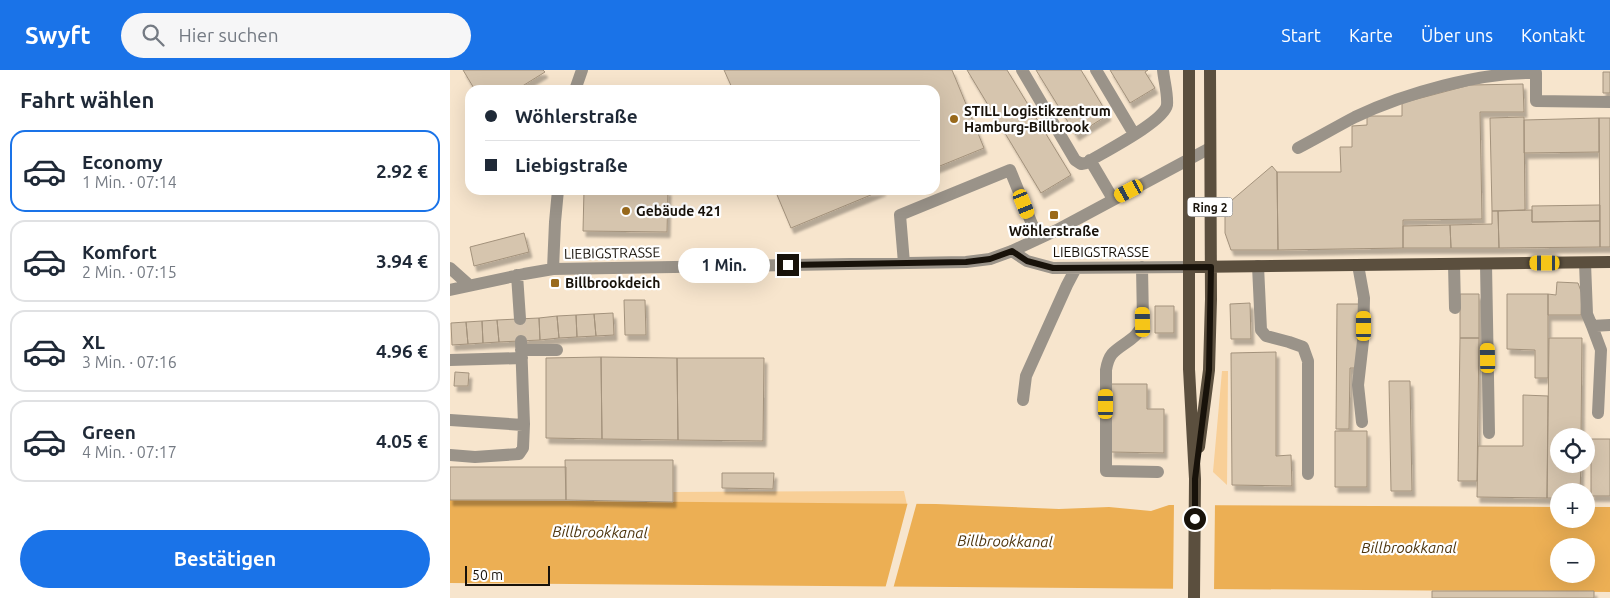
<!DOCTYPE html>
<html lang="de">
<head>
<meta charset="utf-8">
<style>
  :root { --surface:#fff; --page:#f6f6f7; --text:#1f2937; --muted:#747a83; --line:#e0e1e3; --accent:#1a73e8 }
  body { margin:0; font-family:Ubuntu,sans-serif; background:var(--page); color:var(--text); height:100vh; display:flex; flex-direction:column; font-size:19px; white-space:nowrap }
  * { box-sizing:border-box; margin:0 }
  p { font-size:16px; color:var(--muted) }
  .icon { flex:none; width:28px; height:28px; fill:none; stroke:currentColor; stroke-width:2; stroke-linecap:round; stroke-linejoin:round }
  .map { position:relative; flex:1; overflow:hidden }
  .side { display:flex; flex-direction:column; background:var(--surface); width:450px }
  .side>* { flex:none }
  .top-card { position:absolute; left:15px; top:15px; width:475px; height:110px; border-radius:15px; box-shadow:0 5px 20px #0002; display:grid; align-content:center; height:110px; padding:0 20px; background:var(--surface) }
  .tools { position:absolute; left:1100px; top:358px; display:grid; gap:10px }
  .tools a { display:grid; place-items:center; width:45px; height:45px; border-radius:50%; background:var(--surface); box-shadow:0 5px 20px #0002; font-size:25px }
  .scale { position:absolute; left:15px; bottom:12px; width:85px; box-sizing:border-box; padding-left:5px; border:2px solid #18120a; border-top:0; font-size:14px; line-height:18px; white-space:nowrap; color:#18120a; -webkit-text-stroke:4px #fff; paint-order:stroke }
  .end { position:absolute; width:22px; height:22px; margin:-11px; border:6px solid #18120a; background:#fff; box-shadow:0 0 0 2px #fff }
  .from { border-radius:50% }
  .bubble { position:absolute; height:35px; border-radius:18px; background:var(--surface); box-shadow:0 5px 20px #0002; font-size:16px; font-weight:700; line-height:35px; text-align:center }
  .car { position:absolute; width:15px; height:30px; margin:-15px -8px; border-radius:6px; box-shadow:0 0 4px 1px #0007; background:linear-gradient(#f5c518 24%,#345 0 40%,#f5c518 0 76%,#345 0 86%,#f5c518 0) }
  .top-card b { display:flex; align-items:center; gap:18px; height:48px; font-size:19px }
  .top-card b+b { border-top:1px solid var(--line) }
  .top-card i { width:12px; height:12px; background:var(--text) }
  ul { padding:0; list-style:none }
  li { display:flex; align-items:center; gap:15px; height:82px; margin:0 10px 8px; padding:0 10px; border:2px solid var(--line); border-radius:15px }
  li div { flex:1 }
  li b { display:block; font-size:19px }
  li em { font-style:normal; font-weight:700 }
  li.current { border-color:var(--accent) }
  li>.icon { width:45px; height:45px; stroke-width:1.5 }
  h2 { padding:0 20px; font-size:22px; line-height:60px }
  .cta { display:flex; gap:10px; margin-top:auto; padding:10px 20px }
  .cta a { flex:1; height:58px; border-radius:30px; background:var(--accent); color:#fff; font-size:20px; font-weight:700; line-height:58px; text-align:center }
  header { display:flex; align-items:center; gap:30px; box-sizing:border-box; height:70px; padding:0 25px; background:var(--accent); color:#fff }
  header strong { font-size:24px }
  nav { display:flex; gap:28px; margin-inline-start:auto; font-size:18px }
  .search { width:350px; height:45px; background:var(--page); display:flex; align-items:center; gap:12px; box-sizing:border-box; padding:0 18px; border-radius:28px; color:var(--muted); font-size:19px }
  main { display:flex; flex:1; min-height:0 }
  .map>svg:first-child { display:block }
</style>
</head>
<body>
<header>
<strong>Swyft</strong>
<div class="search"><svg class="icon" aria-label="search" viewBox="0 0 24 24"><circle cx="10" cy="10" r="6"/><path d="M15 15l6 6"/></svg>Hier suchen</div>
<nav><a>Start</a><a>Karte</a><a>Über uns</a><a>Kontakt</a></nav>
</header>
<main>
<section class="side">
<h2>Fahrt wählen</h2>
<ul>
<li class="current"><svg class="icon" aria-label="car" viewBox="0 0 24 24"><path d="M5 17H2v-5l4-1 3-4h7l3 4 3 1v5h-3M9 17h6M6 11h13"/><circle cx="7" cy="17" r="2"/><circle cx="17" cy="17" r="2"/></svg><div><b>Economy</b><p>1 Min. · 07:14</p></div><em>2.92 €</em></li>
<li><svg class="icon" aria-label="car" viewBox="0 0 24 24"><path d="M5 17H2v-5l4-1 3-4h7l3 4 3 1v5h-3M9 17h6M6 11h13"/><circle cx="7" cy="17" r="2"/><circle cx="17" cy="17" r="2"/></svg><div><b>Komfort</b><p>2 Min. · 07:15</p></div><em>3.94 €</em></li>
<li><svg class="icon" aria-label="car" viewBox="0 0 24 24"><path d="M5 17H2v-5l4-1 3-4h7l3 4 3 1v5h-3M9 17h6M6 11h13"/><circle cx="7" cy="17" r="2"/><circle cx="17" cy="17" r="2"/></svg><div><b>XL</b><p>3 Min. · 07:16</p></div><em>4.96 €</em></li>
<li><svg class="icon" aria-label="car" viewBox="0 0 24 24"><path d="M5 17H2v-5l4-1 3-4h7l3 4 3 1v5h-3M9 17h6M6 11h13"/><circle cx="7" cy="17" r="2"/><circle cx="17" cy="17" r="2"/></svg><div><b>Green</b><p>4 Min. · 07:17</p></div><em>4.05 €</em></li>
</ul>
<div class="cta"><a>Bestätigen</a></div>
</section>
<div class="map">
<svg width="1160" height="528" viewBox="0 0 1160 528">
  <defs>
    <filter id="shadow"><feDropShadow dx="3" dy="5.5" stdDeviation="1" flood-color="#0004"/></filter>
  </defs>
  <rect width="100%" height="100%" fill="#f7e5cd"/>
  <path fill="#f8cf97" d="M772,301H778L777,415L763,402Z
    M454,421L457,435L223,432V422Z"/>
  <path fill="#ecaf54" fill-rule="evenodd" d="M0,430L486,434L609,439L659,437L701,441L719,435L1109,437V449H1136V437H1160V522L0,513ZM1109,476H1136V504H1109Z"/>
  <path fill="#f7e5cd" d="M458,432H467L443,519H435Z
    M724,433H765L764,522H723Z"/>
  <path fill="#d6c5ae" stroke="#a3927c" filter="url(#shadow)" d="M13,0H93L95,2L66,20H25Z
    M274,0H502L534,78L485,98V20H283Z
    M517,0H557L621,105L591,123Z
    M586,0H631L658,45L626,65Z
    M660,0H698L695,2L705,18L680,33Z
    M1153,2H1160V23H1153Z
    M1073,14L1074,42H1030L1032,149L953,150V178L828,180L827,102H891L890,77H902V56L917,55V46H952V33L1020,15Z
    M1074,47L1075,140L1042,141L1040,48Z
    M1149,48H1160V177H1150Z
    M1149,48V82L1074,83V50Z
    M822,96L827,102L828,180H781L775,163V136Z
    M134,120H218L217,162L133,161Z
    M325,120H433L341,158Z
    M1150,135V151L1082,152V136Z
    M1082,140V152L1150,151V177L1049,178L1048,141Z
    M1042,141H1048L1049,178H1001L1000,155L1042,154Z
    M1000,155L1001,178H953V156Z
    M74,163L79,182L24,196L20,177Z
    M1107,212L1128,213L1132,224L1131,245H1098V224L1106,225Z
    M1010,224H1029V268H1010Z
    M1057,224H1098V308H1085V280L1057,279Z
    M174,230H195L196,265H175Z
    M800,233L801,269H781L780,234Z
    M887,234H909L908,298H900L899,359H886Z
    M705,236H724V263H705Z
    M163,243L164,265L146,266L144,244Z
    M144,244L146,266L127,267L126,245Z
    M126,245L127,267L109,268L107,246Z
    M107,246L109,268L90,270L89,248Z
    M89,248L90,270L49,272L47,250Z
    M47,250L49,272L33,273L32,251Z
    M32,251L33,273L18,274L16,252Z
    M16,252L18,274L2,275L1,253Z
    M1010,268H1029L1027,411H1008Z
    M1099,268H1132L1131,366H1109V394H1131L1130,421H1109V428H1097Z
    M826,282V386L841,385L842,416L782,415L781,283Z
    M151,287L152,369L96,368V288Z
    M151,287L227,288L228,370L152,369Z
    M227,288H314L313,371L228,370Z
    M5,302L19,303L18,316H4Z
    M939,311H960L962,421H941Z
    M661,314H697V339H714V383L661,382Z
    M1073,325L1098,326L1097,428L1027,427L1028,376H1073Z
    M885,361H917V417H885Z
    M1141,369H1160V426H1141Z
    M115,390H223V432L116,430Z
    M0,397H116V430H0Z
    M272,403H324L323,419L272,418Z
    M982,521H1144V528H982Z"/>
  <g fill="none" stroke-linecap="round" stroke-linejoin="round">
    <path stroke="#d6c5b0" stroke-width="12" stroke-dasharray="12 6" stroke-linecap="butt" d="M70,249L71,271"/>
    <path stroke="#9a9389" stroke-width="12" d="M572,0L625,90L631,94L636,93C652,83 714,52 717,35C718,24 714,11 713,0
      M646,0L684,64
      M125,20L132,0
      M848,78C867,68 886,57 905,47C955,23 1031,2 1086,3V31L1160,32
      M640,90L663,129
      M562,181L577,191L603,198L739,197
      M454,193L450,145L560,100L588,169
      M1135,193L1137,244L1142,256L1160,255
      M1004,194L1005,238
      M1036,194L1039,363
      M908,195L914,228L913,271L908,315L912,352
      M808,196L811,260L816,266L839,272L853,277L858,291V404
      M692,197L693,252C689,269 672,273 662,284C658,289 657,294 656,300V401L708,402
      M0,198L19,215
      M103,199L105,152L108,120
      M67,205L70,249
      M0,220L74,204L103,199L516,192L540,189L562,181L607,160L760,78
      M1142,256L1151,280L1148,343
      M71,280H107
      M0,290L72,288
      M573,330L576,306L617,215L626,198
      M0,350L73,355
      M0,385L25,387L69,384L73,378L74,354L71,271"/>
    <path stroke="#5b4f3e" stroke-width="12" d="M739,0V299L745,409L744,528
      M739,197L1160,192
      M749,377L759,300L761,229L760,0"/>
  </g>
  <g fill="none" stroke-linecap="round" stroke-linejoin="round">
    <path stroke="#18120a" stroke-width="6" d="M338,195L516,192L540,189L562,181L577,191L603,198L761,197L759,300L745,409V449"/>
  </g>
  <g fill="#9a6a1c" stroke="#fff" stroke-width="2">
    <circle cx="504" cy="49" r="5"/>
    <circle cx="176" cy="141" r="5"/>
    <rect x="599" y="140" width="10" height="10" rx="2.5"/>
    <rect x="100" y="208" width="10" height="10" rx="2.5"/>
  </g>
  <g text-anchor="middle" dominant-baseline="central" stroke-width="4.5" stroke-linejoin="round" paint-order="stroke">
    <rect fill="#fff" stroke="#5d5954" stroke-width="1" x="737.5" y="127.5" width="45" height="19" rx="4"/>
    <g font-size="12" font-weight="bold" fill="#18120a">
      <text x="760" y="137">Ring 2</text>
    </g>
    <g font-size="14" font-weight="bold" fill="#18120a" stroke="#fff" text-anchor="start">
      <text x="514" y="41">STILL Logistikzentrum<tspan x="514" dy="16">Hamburg-Billbrook</tspan></text>
      <text x="186" y="141">Gebäude 421</text>
      <text x="604" y="161" text-anchor="middle">Wöhlerstraße</text>
      <text x="115" y="213">Billbrookdeich</text>
    </g>
    <g font-size="14" fill="#18120a" stroke="#fff">
      <text x="651" y="182">LIEBIGSTRASSE</text>
      <text transform="translate(162 183) rotate(-1)">LIEBIGSTRASSE</text>
    </g>
    <g font-size="15" font-style="italic" fill="#4d340d" stroke="#fff">
      <text transform="translate(150 462) rotate(1)">Billbrookkanal</text>
      <text transform="translate(555 471) rotate(1)">Billbrookkanal</text>
      <text x="959" y="477">Billbrookkanal</text>
    </g>
  </g>
</svg>
<div class="tools">
<a><svg class="icon" aria-label="locate" viewBox="0 0 24 24"><circle cx="12" cy="12" r="6"/><path d="M12 2v4M12 18v4M2 12h4M18 12h4"/></svg></a>
<a>+</a>
<a>−</a>
</div>
<div class="scale">50 m</div>
<i class="end from" style="left:745px;top:449px"></i>
<i class="end" style="left:338px;top:195px"></i>
<div class="bubble" style="left:228px;top:178px;width:92px">1 Min.</div>
<i class="car" style="left:679px;top:121px;rotate:242deg"></i>
<i class="car" style="left:574px;top:134px;rotate:158deg"></i>
<i class="car" style="left:1095px;top:193px;rotate:270deg"></i>
<i class="car" style="left:693px;top:252px;rotate:359deg"></i>
<i class="car" style="left:914px;top:256px;rotate:0deg"></i>
<i class="car" style="left:1038px;top:288px;rotate:359deg"></i>
<i class="car" style="left:656px;top:334px;rotate:0deg"></i>
<div class="top-card">
<b><i class="from"></i>Wöhlerstraße</b>
<b><i></i>Liebigstraße</b>
</div>
</div>
</main>
</body>
</html>
